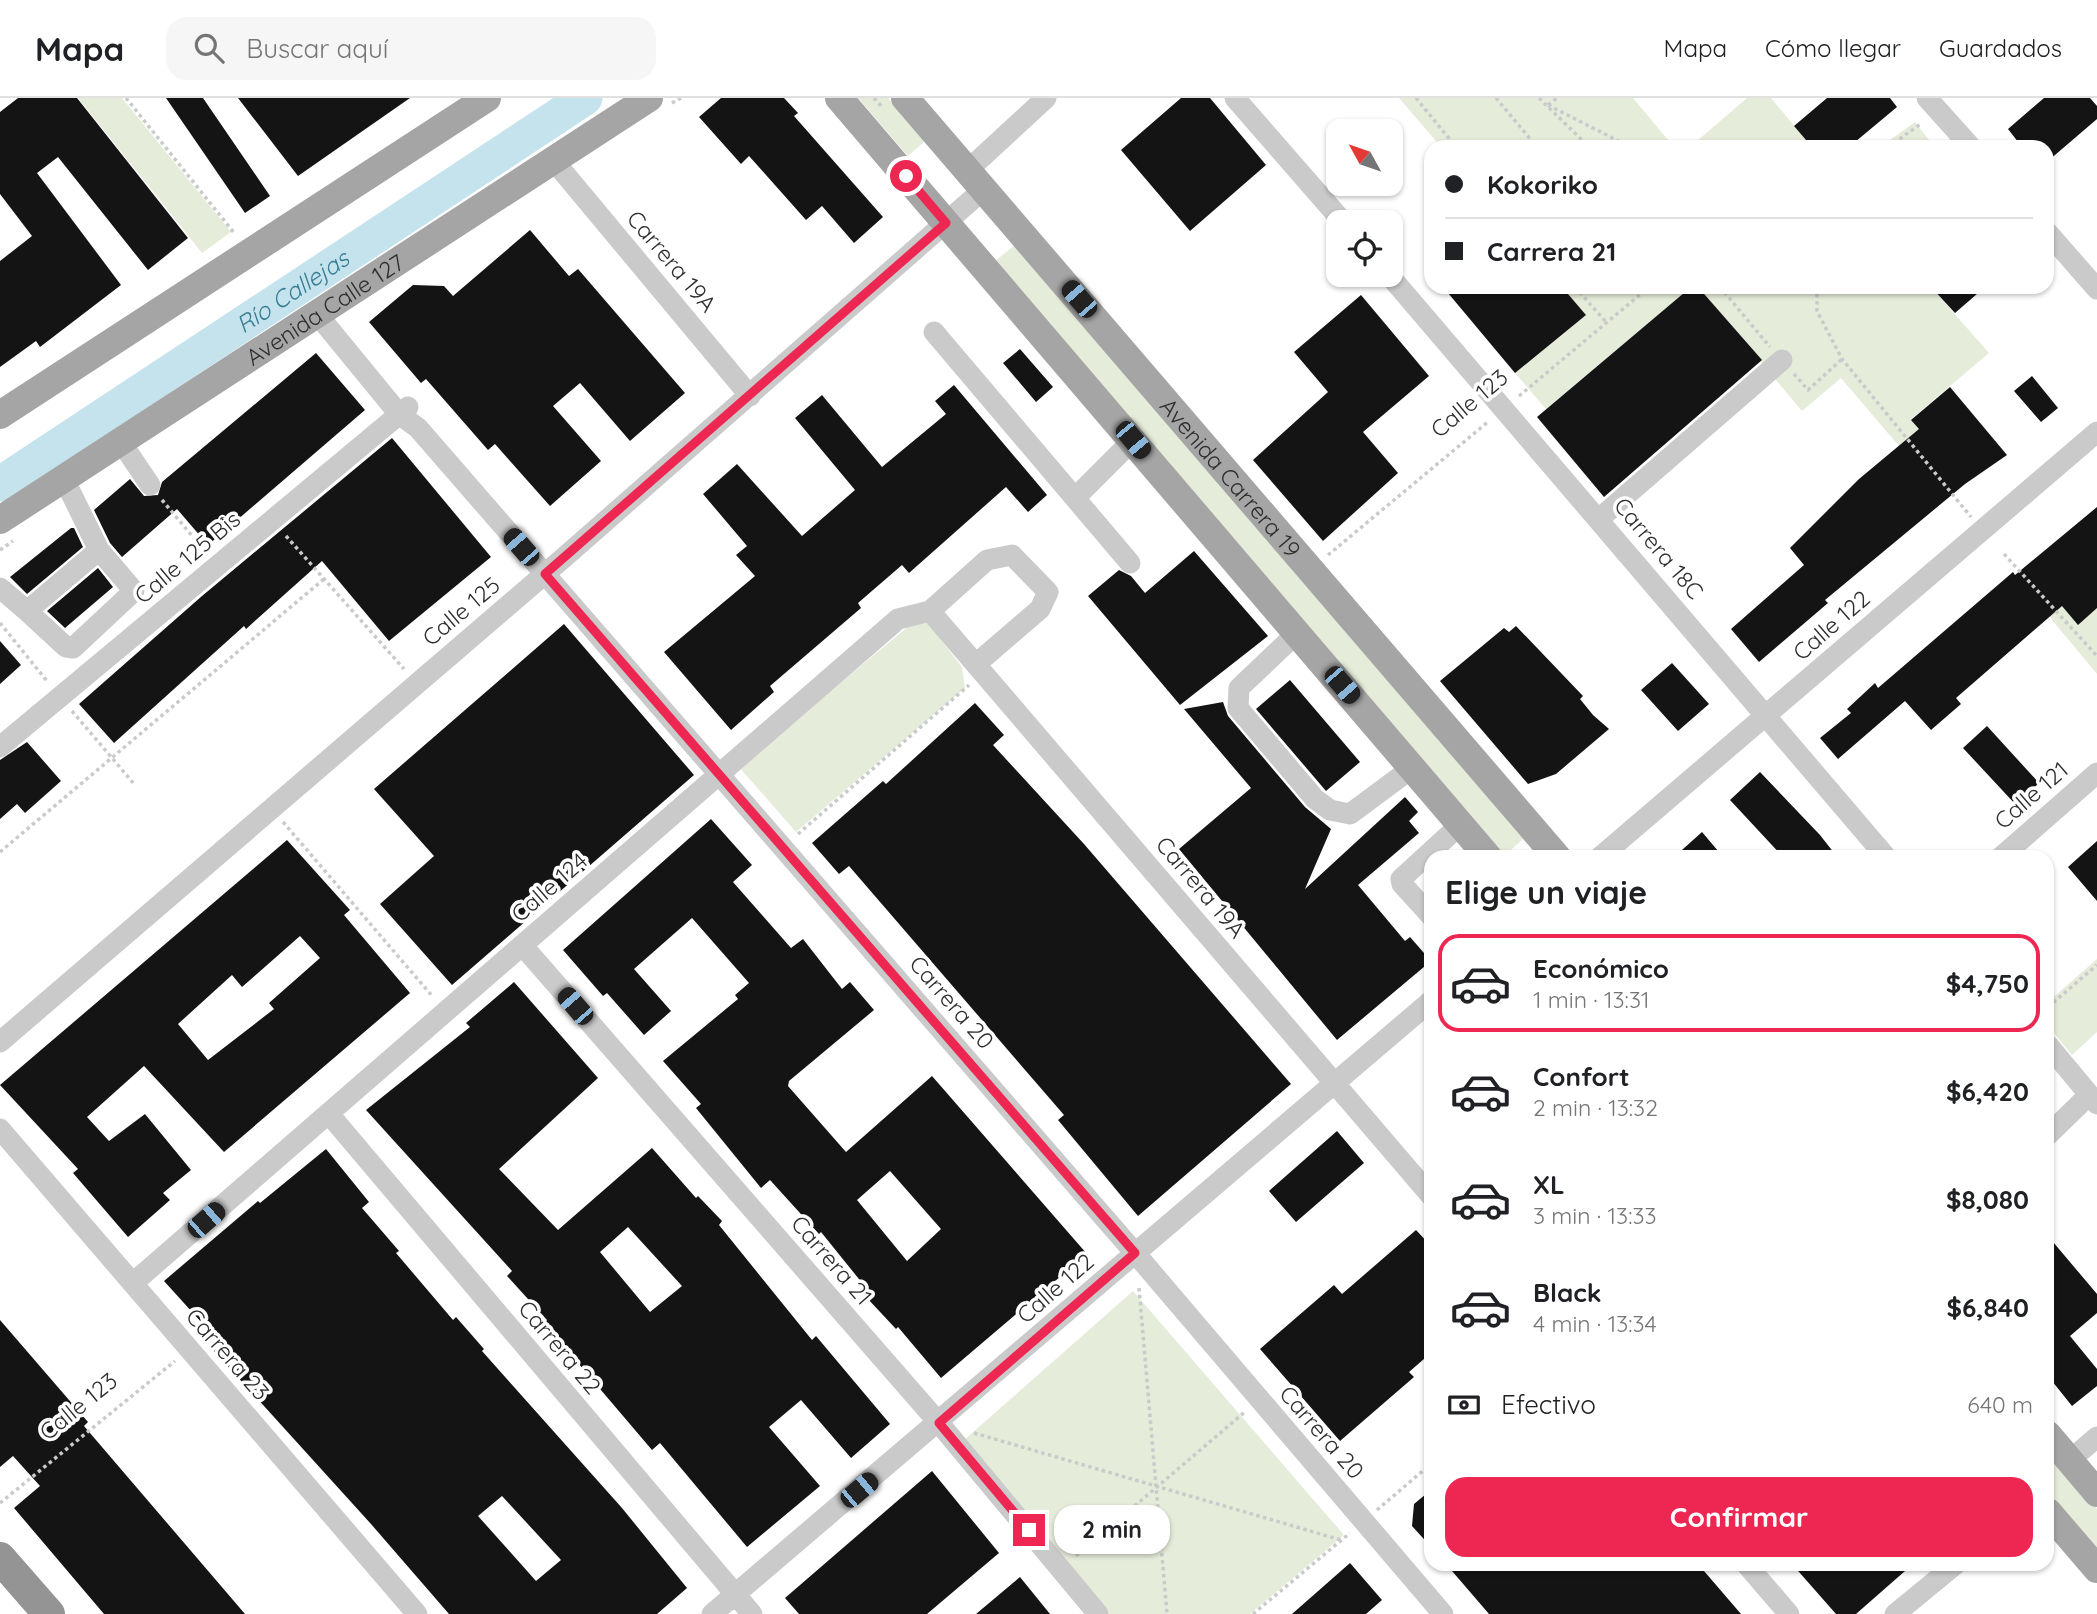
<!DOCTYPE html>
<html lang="es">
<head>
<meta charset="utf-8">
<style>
  :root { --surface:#fff; --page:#f6f6f6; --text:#202124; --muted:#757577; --line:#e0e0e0; --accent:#ed2752 }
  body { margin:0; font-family:Quicksand,sans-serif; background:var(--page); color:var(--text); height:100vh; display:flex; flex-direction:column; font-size:26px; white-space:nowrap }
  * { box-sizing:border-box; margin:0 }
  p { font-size:23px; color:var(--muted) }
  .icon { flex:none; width:38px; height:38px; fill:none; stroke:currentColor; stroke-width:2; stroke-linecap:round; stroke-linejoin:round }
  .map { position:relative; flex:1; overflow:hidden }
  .details { position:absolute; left:1424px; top:752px; width:630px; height:721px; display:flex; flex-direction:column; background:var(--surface); border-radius:21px; box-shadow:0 2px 5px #0004 }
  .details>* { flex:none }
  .banner { position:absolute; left:1424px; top:42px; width:630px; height:154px; border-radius:21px; box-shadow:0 2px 5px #0004; display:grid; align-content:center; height:154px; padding:0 21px; background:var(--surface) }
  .needle { width:46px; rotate:310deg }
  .buttons { position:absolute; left:1326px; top:21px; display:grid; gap:14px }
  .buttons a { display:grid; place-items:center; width:77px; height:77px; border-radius:14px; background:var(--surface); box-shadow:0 2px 5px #0004; font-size:35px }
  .end { position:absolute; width:32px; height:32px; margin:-16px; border:9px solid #ed2752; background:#fff; box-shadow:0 0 0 4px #fff }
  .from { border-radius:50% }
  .bubble { position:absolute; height:49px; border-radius:21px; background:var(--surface); box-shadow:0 2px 5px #0004; font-size:23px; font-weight:700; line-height:49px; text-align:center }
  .car { position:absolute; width:21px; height:42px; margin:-21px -10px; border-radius:9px; box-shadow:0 0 5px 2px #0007; background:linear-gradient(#222 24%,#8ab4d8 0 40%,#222 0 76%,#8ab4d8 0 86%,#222 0) }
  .banner b { display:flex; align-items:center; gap:24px; height:66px; font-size:26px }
  .banner b+b { border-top:2px solid var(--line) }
  .banner i { width:18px; height:18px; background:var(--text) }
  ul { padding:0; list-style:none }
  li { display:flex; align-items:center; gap:21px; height:98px; margin:0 14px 10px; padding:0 7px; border:4px solid transparent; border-radius:21px }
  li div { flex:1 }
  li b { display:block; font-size:26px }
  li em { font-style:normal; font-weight:700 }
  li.on { border-color:var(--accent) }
  li>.icon { width:63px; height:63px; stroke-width:1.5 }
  h2 { padding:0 21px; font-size:32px; line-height:84px }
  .pay { display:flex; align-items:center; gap:18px; height:77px; padding:0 21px; font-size:26px }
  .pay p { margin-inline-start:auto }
  .button { display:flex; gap:14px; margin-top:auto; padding:14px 21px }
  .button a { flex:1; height:80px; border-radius:21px; background:var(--accent); color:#fff; font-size:28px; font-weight:700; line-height:80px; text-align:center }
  header { display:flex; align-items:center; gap:42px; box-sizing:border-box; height:98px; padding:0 35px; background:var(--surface); border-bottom:2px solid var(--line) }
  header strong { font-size:33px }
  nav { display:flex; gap:38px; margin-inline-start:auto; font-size:24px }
  .search { width:490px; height:63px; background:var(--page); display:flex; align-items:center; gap:18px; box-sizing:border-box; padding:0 24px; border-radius:21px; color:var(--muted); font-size:26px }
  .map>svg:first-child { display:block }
</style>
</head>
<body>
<header>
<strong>Mapa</strong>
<div class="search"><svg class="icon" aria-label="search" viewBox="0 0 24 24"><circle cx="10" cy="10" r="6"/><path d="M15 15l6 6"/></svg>Buscar aquí</div>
<nav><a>Mapa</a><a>Cómo llegar</a><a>Guardados</a></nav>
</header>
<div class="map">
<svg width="2097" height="1516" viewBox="0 0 2097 1516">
  <rect width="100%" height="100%" fill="#fff"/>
  <path fill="#e6ecda" d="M78,0H122L231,134L202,155Z
    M858,0H888L925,43L908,58Z
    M1399,0H1633L1674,49H1441Z
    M1747,0H1771L1812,49H1690Z
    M1915,24L1933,47L1880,49Z
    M1015,147L1523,741L1503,759L995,163Z
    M1562,189H1691L1546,311L1515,275L1586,217Z
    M1698,189H1931L1989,255L1911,321L1939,355L1927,381L1841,280L1802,313Z
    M2050,494L2078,526L2097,510V576L2038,505Z
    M922,517L962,569L965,590L796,734L739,669Z
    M2097,861V934L2072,957L2048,928V904Z
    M1133,1193L1344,1437L1250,1516H1105L964,1342Z
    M2048,1353L2097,1411V1452L2048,1395Z"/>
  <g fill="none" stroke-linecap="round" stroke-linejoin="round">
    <path stroke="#c5e3ed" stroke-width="35" id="s1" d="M0,386L585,0"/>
  </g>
  <path fill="#141414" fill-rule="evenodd" d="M18,0H77L188,140L148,172L58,59L37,75L121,187L40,249L36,243L0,269V163L32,138L0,96V14Z
    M166,0H203L270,98L245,115Z
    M238,0H410L298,78Z
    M721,0H784L798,15L794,18L883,119L854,145L822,108L806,122L749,58L741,66L699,19Z
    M1181,0H1210L1266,67L1190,133L1121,52Z
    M1827,0H1890L1897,9L1849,49H1812L1794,28Z
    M2044,0H2090L2097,8V21L2048,63V49H2022L2008,31Z
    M530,132L569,178L578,171L685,295L630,343L580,285L553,308L601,363L550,408L495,346L488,352L426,281L421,285L369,224L413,187L444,188L453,198Z
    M1443,189H1562L1586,217L1515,275Z
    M1691,189H1698L1762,262L1604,399L1537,319Z
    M1931,189H1985L1955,215Z
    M1361,197L1429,278L1363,334L1398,375L1323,443L1253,362L1328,294L1294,254Z
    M1020,251L1053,289L1036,304L1003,265Z
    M316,255L365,312L208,447L177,411L122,459L110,445L94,412L130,381L144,398L158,397L162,384Z
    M2032,278L2058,310L2041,324L2014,293Z
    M954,287L1047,397L1028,414L1006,389L909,475L902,467L858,505L861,510L770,588L774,594L731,632L664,554L755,478L736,457L747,448L703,396L737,366L802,438L855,392L795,320L822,297L882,369L946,316L935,303Z
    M1950,289L2007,357L1965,386L1825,502L1828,505L1759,564L1731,531L1804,467L1790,450L1859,381L1919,331L1911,322Z
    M392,340L491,459L389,543L322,463L246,531L244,528L114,645L79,606L202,498Z
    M2097,409V510L2078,527L2062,508L1956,600L1961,606L1931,632L1905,603L1838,661L1820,640L1851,615L1847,611L1875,585L1878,590L2013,474L2015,477Z
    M71,430H74L83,449L27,496L10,479Z
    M1194,453L1268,538L1180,607L1088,498L1119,472L1131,478L1145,495Z
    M98,470L113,489L65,530L47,513Z
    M564,526L694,677L452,887L380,806L434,758L374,691Z
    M1516,528L1583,598L1580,601L1593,617L1609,631L1556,676L1528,686L1440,583L1504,530L1509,534Z
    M0,543L21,567L0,586Z
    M1672,565L1709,606L1678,633L1641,592Z
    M1290,582L1360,664L1326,693L1256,611Z
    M1223,604L1228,618L1305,709L1331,731L1305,791L1405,699L1418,714L1409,723L1419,735L1358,787L1405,843L1410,839L1431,863L1337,942L1179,751L1251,690L1184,611Z
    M975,605L1004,637L993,647L1084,746L1291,986L1138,1118L1058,1022L1064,1017L849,768L839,776L812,745L883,683L886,686Z
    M1987,628L2039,685L2016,707L1963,650Z
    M27,644L61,683L25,715L17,706L0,721V662Z
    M1760,674L1820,737L1838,760H1784L1730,702Z
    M711,721L752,767L733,784L791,850L803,841L842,891L850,884L874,912L789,983L788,988L846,1054L932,978L1087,1156L941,1280L898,1229L896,1231L867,1200L871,1196L821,1134L819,1136L770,1082L761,1090L696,1010L701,1006L663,963L738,901L735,897L749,885L692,820L634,871L671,913L644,937L607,895L603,898L563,852ZM890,1073L941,1131L907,1163L857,1102Z
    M1702,734L1724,760H1673Z
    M287,742L350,812L344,817L410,895L224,1054L144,968L87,1019L109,1043L145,1016L191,1072L163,1095L170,1102L128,1139L73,1075L78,1071L0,987ZM300,838L320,860L269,905L274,911L208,962L178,926L232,877L242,889Z
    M2097,743V803L2068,769Z
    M514,884L598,980L499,1071L558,1132L652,1050L696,1100L698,1098L722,1123L719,1127L812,1242L816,1238L890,1326L851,1360L801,1302L769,1329L820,1388L747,1449L660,1345L652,1352L612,1305L544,1225L547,1222L507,1178L512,1173L366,1012L470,929L466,925ZM628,1129L682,1188L650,1214L600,1154Z
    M1337,1033L1364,1065L1296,1124L1269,1093Z
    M326,1051L369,1104L362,1110L399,1153L396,1155L453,1222L456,1219L484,1251L482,1253L622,1410L687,1490L657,1516H449L371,1426L214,1253L221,1246L164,1183L258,1103L260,1105ZM502,1398L561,1462L536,1483L478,1418Z
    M1416,1132L1432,1149V1254L1409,1274L1414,1279L1340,1343L1260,1251L1334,1187L1342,1196Z
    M2048,1138L2097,1196V1215L2070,1238L2097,1271V1288L2072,1308L2048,1278Z
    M0,1222L88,1324L84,1328L245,1516H104L14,1410L40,1388L13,1358L0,1369Z
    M932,1373L999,1455L927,1516H799L785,1500Z
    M1432,1391V1450L1412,1428L1414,1406Z
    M1350,1465L1382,1502L1366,1516H1292Z
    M1446,1466H1698L1741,1516H1489Z
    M1792,1466H1913L1856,1516H1836Z
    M1020,1479L1050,1516H976Z"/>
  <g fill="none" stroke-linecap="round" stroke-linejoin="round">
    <path stroke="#cacaca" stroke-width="3.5" stroke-dasharray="3.5 3.5" stroke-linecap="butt" d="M126,0L235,136
      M874,0L882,9
      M1416,0L1456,49
      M1496,0L1537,49
      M1539,0L1589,49
      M672,5L681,0
      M1548,7L1630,49
      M1548,7L1557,0
      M1888,49L1922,25
      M1575,189L1606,224
      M1720,189L1770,249
      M1817,189V213L1842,261L1971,419
      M1794,276L1808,292L1842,261
      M1519,298L1649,189
      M162,402L204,452
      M286,438L404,571
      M0,452L13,443
      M2004,456L2097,558
      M1328,457L1489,323
      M0,525L47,583
      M72,613L135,687
      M283,724L433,899
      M798,736L969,587
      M0,754L324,481
      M2048,909L2097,867
      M1139,1190L1167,1516
      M974,1335L1341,1442
      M0,1405L175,1263
      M1377,1412L1432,1365
      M1076,1458L1246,1313
      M1253,1516L1350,1435"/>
    <path stroke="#cacaca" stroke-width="21" d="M1235,0L1343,124
      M1927,0L1971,49
      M554,63L750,298
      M968,72L1046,0
      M2048,135L2097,191
      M1389,177L1887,760
      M317,216L399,316L418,330L1135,1155L1443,1516
      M934,234L1130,465
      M121,344L150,387
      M1075,400L1133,342
      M1600,420L1782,262
      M0,490L27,513L99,452L64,381
      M27,513L66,549L73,550L134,493L99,452
      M930,513L1432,1099
      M1297,535L1239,590L1238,610L1315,701L1330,712L1350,716L1412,670
      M0,649L408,309
      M1599,760L2097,334
      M2000,760L2097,675
      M1432,819L1402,786L1401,781L1461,726
      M522,847L939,1325L1098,1516
      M0,944L568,456L984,91
      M2048,947L2097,1006
      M329,1016L752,1516
      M0,1031L417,1516
      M2048,1037L2089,997
      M133,1185L898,521L930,513L987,462L1012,457L1048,494L1040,511L976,566
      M2069,1363L2097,1339
      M1746,1466L1789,1516
      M712,1516L1432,902
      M1895,1516L1956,1466"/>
    <g stroke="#a5a5a5" stroke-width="28">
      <path d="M839,0L1489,760"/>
      <path id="s2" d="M905,0L1558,760"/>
      <path d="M0,317L487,0"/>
      <path id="s3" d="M0,422L649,0"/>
      <path d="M2048,1337L2097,1395"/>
      <path d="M2048,1414L2097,1471"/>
    </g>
    <path stroke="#949494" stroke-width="32" d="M0,1460L49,1516"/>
  </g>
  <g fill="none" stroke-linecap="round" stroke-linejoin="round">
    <path stroke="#ed2752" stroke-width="9" d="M906,78L946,125L545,476L1135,1155L939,1325L1029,1432"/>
  </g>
  <g text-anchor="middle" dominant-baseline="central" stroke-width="7" stroke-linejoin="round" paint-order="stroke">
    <g font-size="23" fill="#2d2d2d" stroke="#fff">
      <text transform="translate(672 163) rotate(50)">Carrera 19A</text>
      <text stroke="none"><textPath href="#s3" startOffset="387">Avenida Calle 127</textPath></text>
      <text transform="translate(1469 305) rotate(-40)">Calle 123</text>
      <text stroke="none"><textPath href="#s2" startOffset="500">Avenida Carrera 19</textPath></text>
      <text transform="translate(1659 450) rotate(50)">Carrera 18C</text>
      <text transform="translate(187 459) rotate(-40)">Calle 125 Bis</text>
      <text transform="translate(461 513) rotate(-40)">Calle 125</text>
      <text transform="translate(1831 527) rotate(-41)">Calle 122</text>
      <text transform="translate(2031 697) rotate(-41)">Calle 121</text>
      <text transform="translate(549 789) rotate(-41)">Calle 124</text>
      <text transform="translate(1201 789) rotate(50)">Carrera 19A</text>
      <text transform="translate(952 904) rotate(49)">Carrera 20</text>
      <text transform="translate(832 1162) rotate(49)">Carrera 21</text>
      <text transform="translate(1055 1190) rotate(-41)">Calle 122</text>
      <text transform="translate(560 1249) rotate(50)">Carrera 22</text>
      <text transform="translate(228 1256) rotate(49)">Carrera 23</text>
      <text transform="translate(78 1308) rotate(-39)">Calle 123</text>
      <text transform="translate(1322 1334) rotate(49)">Carrera 20</text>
    </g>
    <g font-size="24" font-style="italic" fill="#387d93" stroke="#fff">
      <text stroke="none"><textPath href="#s1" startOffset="350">Río Callejas</textPath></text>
    </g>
  </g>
</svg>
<div class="buttons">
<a><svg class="needle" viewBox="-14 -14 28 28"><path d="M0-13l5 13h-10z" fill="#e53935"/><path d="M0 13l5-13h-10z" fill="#757577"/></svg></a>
<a><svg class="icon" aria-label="locate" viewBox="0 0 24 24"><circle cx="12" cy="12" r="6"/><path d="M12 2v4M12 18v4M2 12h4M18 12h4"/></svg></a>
</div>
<i class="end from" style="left:906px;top:78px"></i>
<i class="end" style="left:1029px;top:1432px"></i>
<div class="bubble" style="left:1054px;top:1407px;width:116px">2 min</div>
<i class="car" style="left:1079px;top:201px;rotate:319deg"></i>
<i class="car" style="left:1133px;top:342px;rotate:140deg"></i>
<i class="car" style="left:521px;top:449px;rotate:319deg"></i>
<i class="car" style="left:1342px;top:587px;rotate:139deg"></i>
<i class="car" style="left:575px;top:908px;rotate:319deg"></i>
<i class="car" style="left:206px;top:1122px;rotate:49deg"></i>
<i class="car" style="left:859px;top:1392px;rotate:50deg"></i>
<div class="banner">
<b><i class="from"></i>Kokoriko</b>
<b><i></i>Carrera 21</b>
</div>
<section class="details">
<h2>Elige un viaje</h2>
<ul>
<li class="on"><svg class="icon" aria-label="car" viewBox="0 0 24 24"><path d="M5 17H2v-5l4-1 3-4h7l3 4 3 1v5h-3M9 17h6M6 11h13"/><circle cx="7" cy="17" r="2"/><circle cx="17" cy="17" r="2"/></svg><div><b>Económico</b><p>1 min · 13:31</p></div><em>$4,750</em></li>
<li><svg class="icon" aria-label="car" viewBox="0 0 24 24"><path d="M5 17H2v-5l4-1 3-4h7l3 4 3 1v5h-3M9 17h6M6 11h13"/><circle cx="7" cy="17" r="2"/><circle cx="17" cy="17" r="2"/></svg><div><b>Confort</b><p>2 min · 13:32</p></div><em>$6,420</em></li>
<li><svg class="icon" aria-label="car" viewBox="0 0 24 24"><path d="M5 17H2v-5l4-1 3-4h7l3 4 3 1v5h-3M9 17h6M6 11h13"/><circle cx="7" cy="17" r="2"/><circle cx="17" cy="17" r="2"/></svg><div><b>XL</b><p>3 min · 13:33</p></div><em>$8,080</em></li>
<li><svg class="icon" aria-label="car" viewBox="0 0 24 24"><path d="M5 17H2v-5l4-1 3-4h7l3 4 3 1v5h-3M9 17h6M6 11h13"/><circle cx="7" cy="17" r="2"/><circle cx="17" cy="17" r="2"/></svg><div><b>Black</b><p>4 min · 13:34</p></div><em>$6,840</em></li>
</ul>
<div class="pay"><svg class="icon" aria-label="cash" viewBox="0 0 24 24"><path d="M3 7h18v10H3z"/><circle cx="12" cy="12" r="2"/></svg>Efectivo<p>640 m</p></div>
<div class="button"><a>Confirmar</a></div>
</section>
</div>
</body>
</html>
